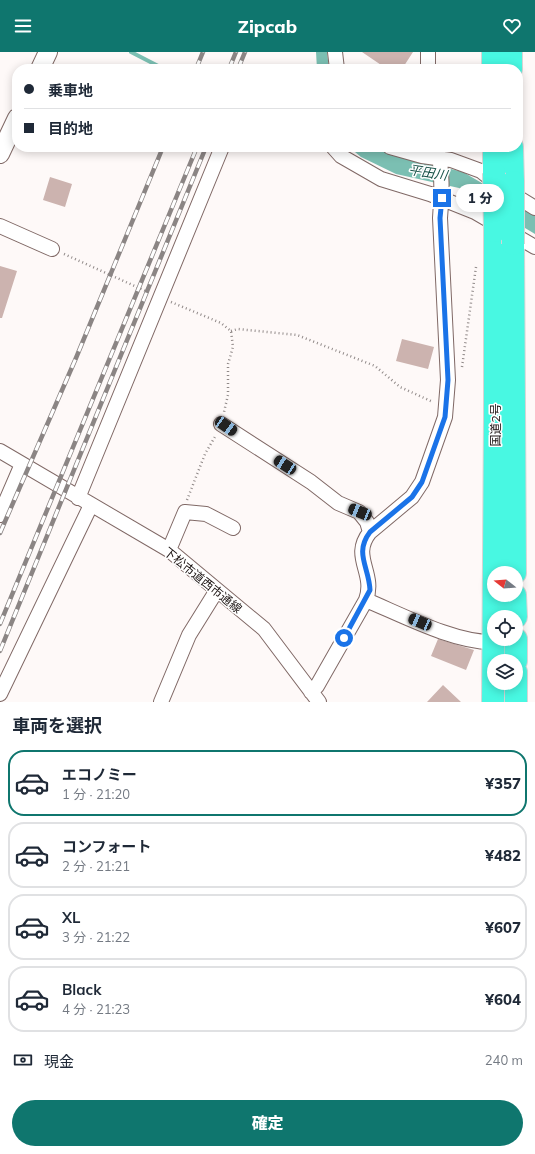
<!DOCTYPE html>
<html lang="ja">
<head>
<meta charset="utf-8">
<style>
  :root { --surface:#fff; --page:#f6f6f7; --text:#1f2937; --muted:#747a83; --line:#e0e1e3; --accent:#0f766e }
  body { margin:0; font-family:Mulish,"Noto Sans JP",sans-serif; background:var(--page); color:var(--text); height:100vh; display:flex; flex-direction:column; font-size:15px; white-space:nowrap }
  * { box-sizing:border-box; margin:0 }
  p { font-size:13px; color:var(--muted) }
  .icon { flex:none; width:22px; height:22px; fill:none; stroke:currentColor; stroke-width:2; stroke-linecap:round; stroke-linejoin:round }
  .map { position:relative; height:650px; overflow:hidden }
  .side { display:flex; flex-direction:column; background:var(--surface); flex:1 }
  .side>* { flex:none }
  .hud { position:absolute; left:12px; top:12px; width:511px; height:88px; border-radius:16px; box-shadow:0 2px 10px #0003; display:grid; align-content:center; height:88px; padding:0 12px; background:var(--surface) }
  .needle { width:26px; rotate:287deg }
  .controls { position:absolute; left:487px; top:514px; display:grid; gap:8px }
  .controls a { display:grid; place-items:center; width:36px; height:36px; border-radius:50%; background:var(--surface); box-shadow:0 2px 10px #0003; font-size:20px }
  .end { position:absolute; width:18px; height:18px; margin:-9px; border:5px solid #1a73e8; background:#fff; box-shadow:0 0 0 2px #fff }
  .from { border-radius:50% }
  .bubble { position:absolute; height:28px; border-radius:14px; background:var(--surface); box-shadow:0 2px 10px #0003; font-size:13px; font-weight:800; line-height:28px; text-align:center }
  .car { position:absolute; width:12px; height:24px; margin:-12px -6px; border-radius:5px; box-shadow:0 0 3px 1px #0007; background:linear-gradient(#222 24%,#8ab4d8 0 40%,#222 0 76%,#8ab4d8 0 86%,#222 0) }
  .hud b { display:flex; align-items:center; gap:14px; height:38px; font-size:15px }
  .hud b+b { border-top:1px solid var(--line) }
  .hud i { width:10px; height:10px; background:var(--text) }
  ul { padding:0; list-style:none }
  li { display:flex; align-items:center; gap:12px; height:66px; margin:0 8px 6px; padding:0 4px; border:2px solid var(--line); border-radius:16px }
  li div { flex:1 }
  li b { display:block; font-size:15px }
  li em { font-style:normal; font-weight:800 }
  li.active { border-color:var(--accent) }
  li>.icon { width:36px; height:36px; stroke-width:1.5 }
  h2 { padding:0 12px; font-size:18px; line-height:48px }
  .pay { display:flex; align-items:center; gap:10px; height:44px; padding:0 12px; font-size:15px }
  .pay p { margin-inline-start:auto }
  .primary-button { display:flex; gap:8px; margin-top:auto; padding:8px 12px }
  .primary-button a { flex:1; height:46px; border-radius:24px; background:var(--accent); color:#fff; font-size:16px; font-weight:800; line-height:46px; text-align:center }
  header { display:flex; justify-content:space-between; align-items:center; height:52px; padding:0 12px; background:var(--accent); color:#fff; font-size:18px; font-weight:800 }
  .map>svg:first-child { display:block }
</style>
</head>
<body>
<header><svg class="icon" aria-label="menu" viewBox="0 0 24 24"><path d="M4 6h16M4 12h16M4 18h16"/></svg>Zipcab<svg class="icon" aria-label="heart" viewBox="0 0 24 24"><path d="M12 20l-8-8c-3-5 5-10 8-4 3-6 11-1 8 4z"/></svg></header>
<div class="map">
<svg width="535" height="650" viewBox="0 0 535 650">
  <rect width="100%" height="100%" fill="#fef9f8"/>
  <path fill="#7bbfb2" d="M316,0H327L329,17H317Z
    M349,95H376L395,103L463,120L535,162V182L459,136L396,122L361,105Z"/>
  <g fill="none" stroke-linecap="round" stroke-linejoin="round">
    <path stroke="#7bbfb2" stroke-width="4" d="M131,0L164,17"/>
  </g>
  <path fill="#ccb3af" d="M362,0H413L402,17H387Z
    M50,125L72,132L65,155L43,148Z
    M0,214L17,219L2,266H0Z
    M402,287L434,295L428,317L396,309Z
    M438,587L474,598L466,618L431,604Z
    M443,633L461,650H427Z"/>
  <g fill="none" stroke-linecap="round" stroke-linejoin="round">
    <g stroke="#806966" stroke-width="16">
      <path id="minor" d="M335,0L337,17
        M428,0V17
        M333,95L341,104L381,127L430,142L475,160L535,195
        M390,95L422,104L451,108L481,119L501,135L535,156
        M0,174L52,197
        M221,372L311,430L338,451L359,460L367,470L370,480
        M0,399L169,498L264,577L319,650
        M78,446L222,95
        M0,463L22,412
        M169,498L185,460L206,462L233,476
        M366,548C402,563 455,591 493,590
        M311,640L317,634L366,548C376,520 350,505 370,480L412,445L422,430L445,365L448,328L440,166C442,142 443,118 437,95
        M0,642L91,453
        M161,650L189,583L217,538"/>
    </g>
    <g stroke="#806966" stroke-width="20">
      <path id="tertiary" d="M40,17L48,0
        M0,102L17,66"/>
    </g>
    <g stroke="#d6d4d4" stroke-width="24">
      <path id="trunk" d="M493,0V17
        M511,0V17
        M494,95V121
        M512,95L513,130
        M513,192L515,521
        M515,543L516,565
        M516,587V609
        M516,620V650
        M493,650L495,365V179"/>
    </g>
    <path stroke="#918a89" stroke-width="2.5" stroke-dasharray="1 3" stroke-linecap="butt" d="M64,202L148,240
      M171,250L221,271L231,279L233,295L228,312V343L224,360
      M231,279L238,277L297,283L375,314L400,335L433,350
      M462,315L476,215
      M187,448L205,402L216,383"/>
    <use href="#minor" stroke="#fff" stroke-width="14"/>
    <use href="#tertiary" stroke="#fff" stroke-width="18"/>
    <use href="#trunk" stroke="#48f8e2" stroke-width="22"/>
    <g stroke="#8b8584" stroke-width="4.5">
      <path id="rail" d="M196,17L203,0
        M229,17L236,0
        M238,17L245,0
        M0,481L76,306L163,95
        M0,572L197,95
        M0,599L206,95"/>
    </g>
    <use href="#rail" stroke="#fff" stroke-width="3" stroke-dasharray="9" stroke-linecap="butt"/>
    <g stroke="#d6d4d4" stroke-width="24" stroke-linecap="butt">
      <path id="trunk-bridge" d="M494,121L495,179
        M513,130V192"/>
    </g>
    <use href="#trunk-bridge" stroke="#48f8e2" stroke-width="22"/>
  </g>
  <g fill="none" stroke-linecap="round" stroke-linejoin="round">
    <path stroke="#1a73e8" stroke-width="5" d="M344,586L370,538C369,515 354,501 370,480L412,445L422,430L445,365L448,328L440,166L442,146"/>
  </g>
  <g text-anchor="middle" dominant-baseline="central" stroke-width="3" stroke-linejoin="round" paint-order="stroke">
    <g font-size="12" fill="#1a1211" stroke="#fff">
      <text transform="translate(495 373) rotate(-90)">国道2号</text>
      <text transform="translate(203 528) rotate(39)">下松市道西市通線</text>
    </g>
    <g font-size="13" font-style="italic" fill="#185248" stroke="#fff">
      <text transform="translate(428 120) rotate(9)">平田川</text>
    </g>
  </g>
</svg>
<div class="controls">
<a><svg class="needle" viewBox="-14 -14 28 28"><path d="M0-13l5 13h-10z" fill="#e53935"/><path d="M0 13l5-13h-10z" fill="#747a83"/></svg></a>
<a><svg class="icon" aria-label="locate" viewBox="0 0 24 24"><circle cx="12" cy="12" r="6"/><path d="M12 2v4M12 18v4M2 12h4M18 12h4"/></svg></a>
<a><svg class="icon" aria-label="layers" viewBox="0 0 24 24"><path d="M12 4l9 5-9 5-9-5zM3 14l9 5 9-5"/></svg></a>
</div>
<i class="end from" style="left:344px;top:586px"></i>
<i class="end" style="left:442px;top:146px"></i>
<div class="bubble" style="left:456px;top:132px;width:48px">1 分</div>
<i class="car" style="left:226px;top:374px;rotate:125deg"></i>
<i class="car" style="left:285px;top:413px;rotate:303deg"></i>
<i class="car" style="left:360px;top:460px;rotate:292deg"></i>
<i class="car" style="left:420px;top:570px;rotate:293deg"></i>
<div class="hud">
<b><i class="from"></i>乗車地</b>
<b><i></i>目的地</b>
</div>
</div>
<section class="side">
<h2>車両を選択</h2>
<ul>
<li class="active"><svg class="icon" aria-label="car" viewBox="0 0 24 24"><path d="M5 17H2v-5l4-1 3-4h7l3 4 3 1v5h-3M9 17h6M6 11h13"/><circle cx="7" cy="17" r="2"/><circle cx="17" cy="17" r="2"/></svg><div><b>エコノミー</b><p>1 分 · 21:20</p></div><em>¥357</em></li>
<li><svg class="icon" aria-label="car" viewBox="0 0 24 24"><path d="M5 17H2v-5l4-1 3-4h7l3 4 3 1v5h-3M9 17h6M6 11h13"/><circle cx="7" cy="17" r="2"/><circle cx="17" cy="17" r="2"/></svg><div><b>コンフォート</b><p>2 分 · 21:21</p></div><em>¥482</em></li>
<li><svg class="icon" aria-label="car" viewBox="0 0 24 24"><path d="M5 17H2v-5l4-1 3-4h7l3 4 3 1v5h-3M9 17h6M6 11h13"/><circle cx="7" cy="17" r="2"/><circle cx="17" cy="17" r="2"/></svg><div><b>XL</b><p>3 分 · 21:22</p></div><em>¥607</em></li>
<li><svg class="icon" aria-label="car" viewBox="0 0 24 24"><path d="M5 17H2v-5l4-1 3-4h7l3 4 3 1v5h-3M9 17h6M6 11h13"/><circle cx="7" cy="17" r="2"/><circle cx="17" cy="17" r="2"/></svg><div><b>Black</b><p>4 分 · 21:23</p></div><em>¥604</em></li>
</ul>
<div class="pay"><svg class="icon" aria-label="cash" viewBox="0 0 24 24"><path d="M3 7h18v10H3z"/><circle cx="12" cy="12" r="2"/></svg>現金<p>240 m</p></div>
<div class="primary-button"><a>確定</a></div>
</section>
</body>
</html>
